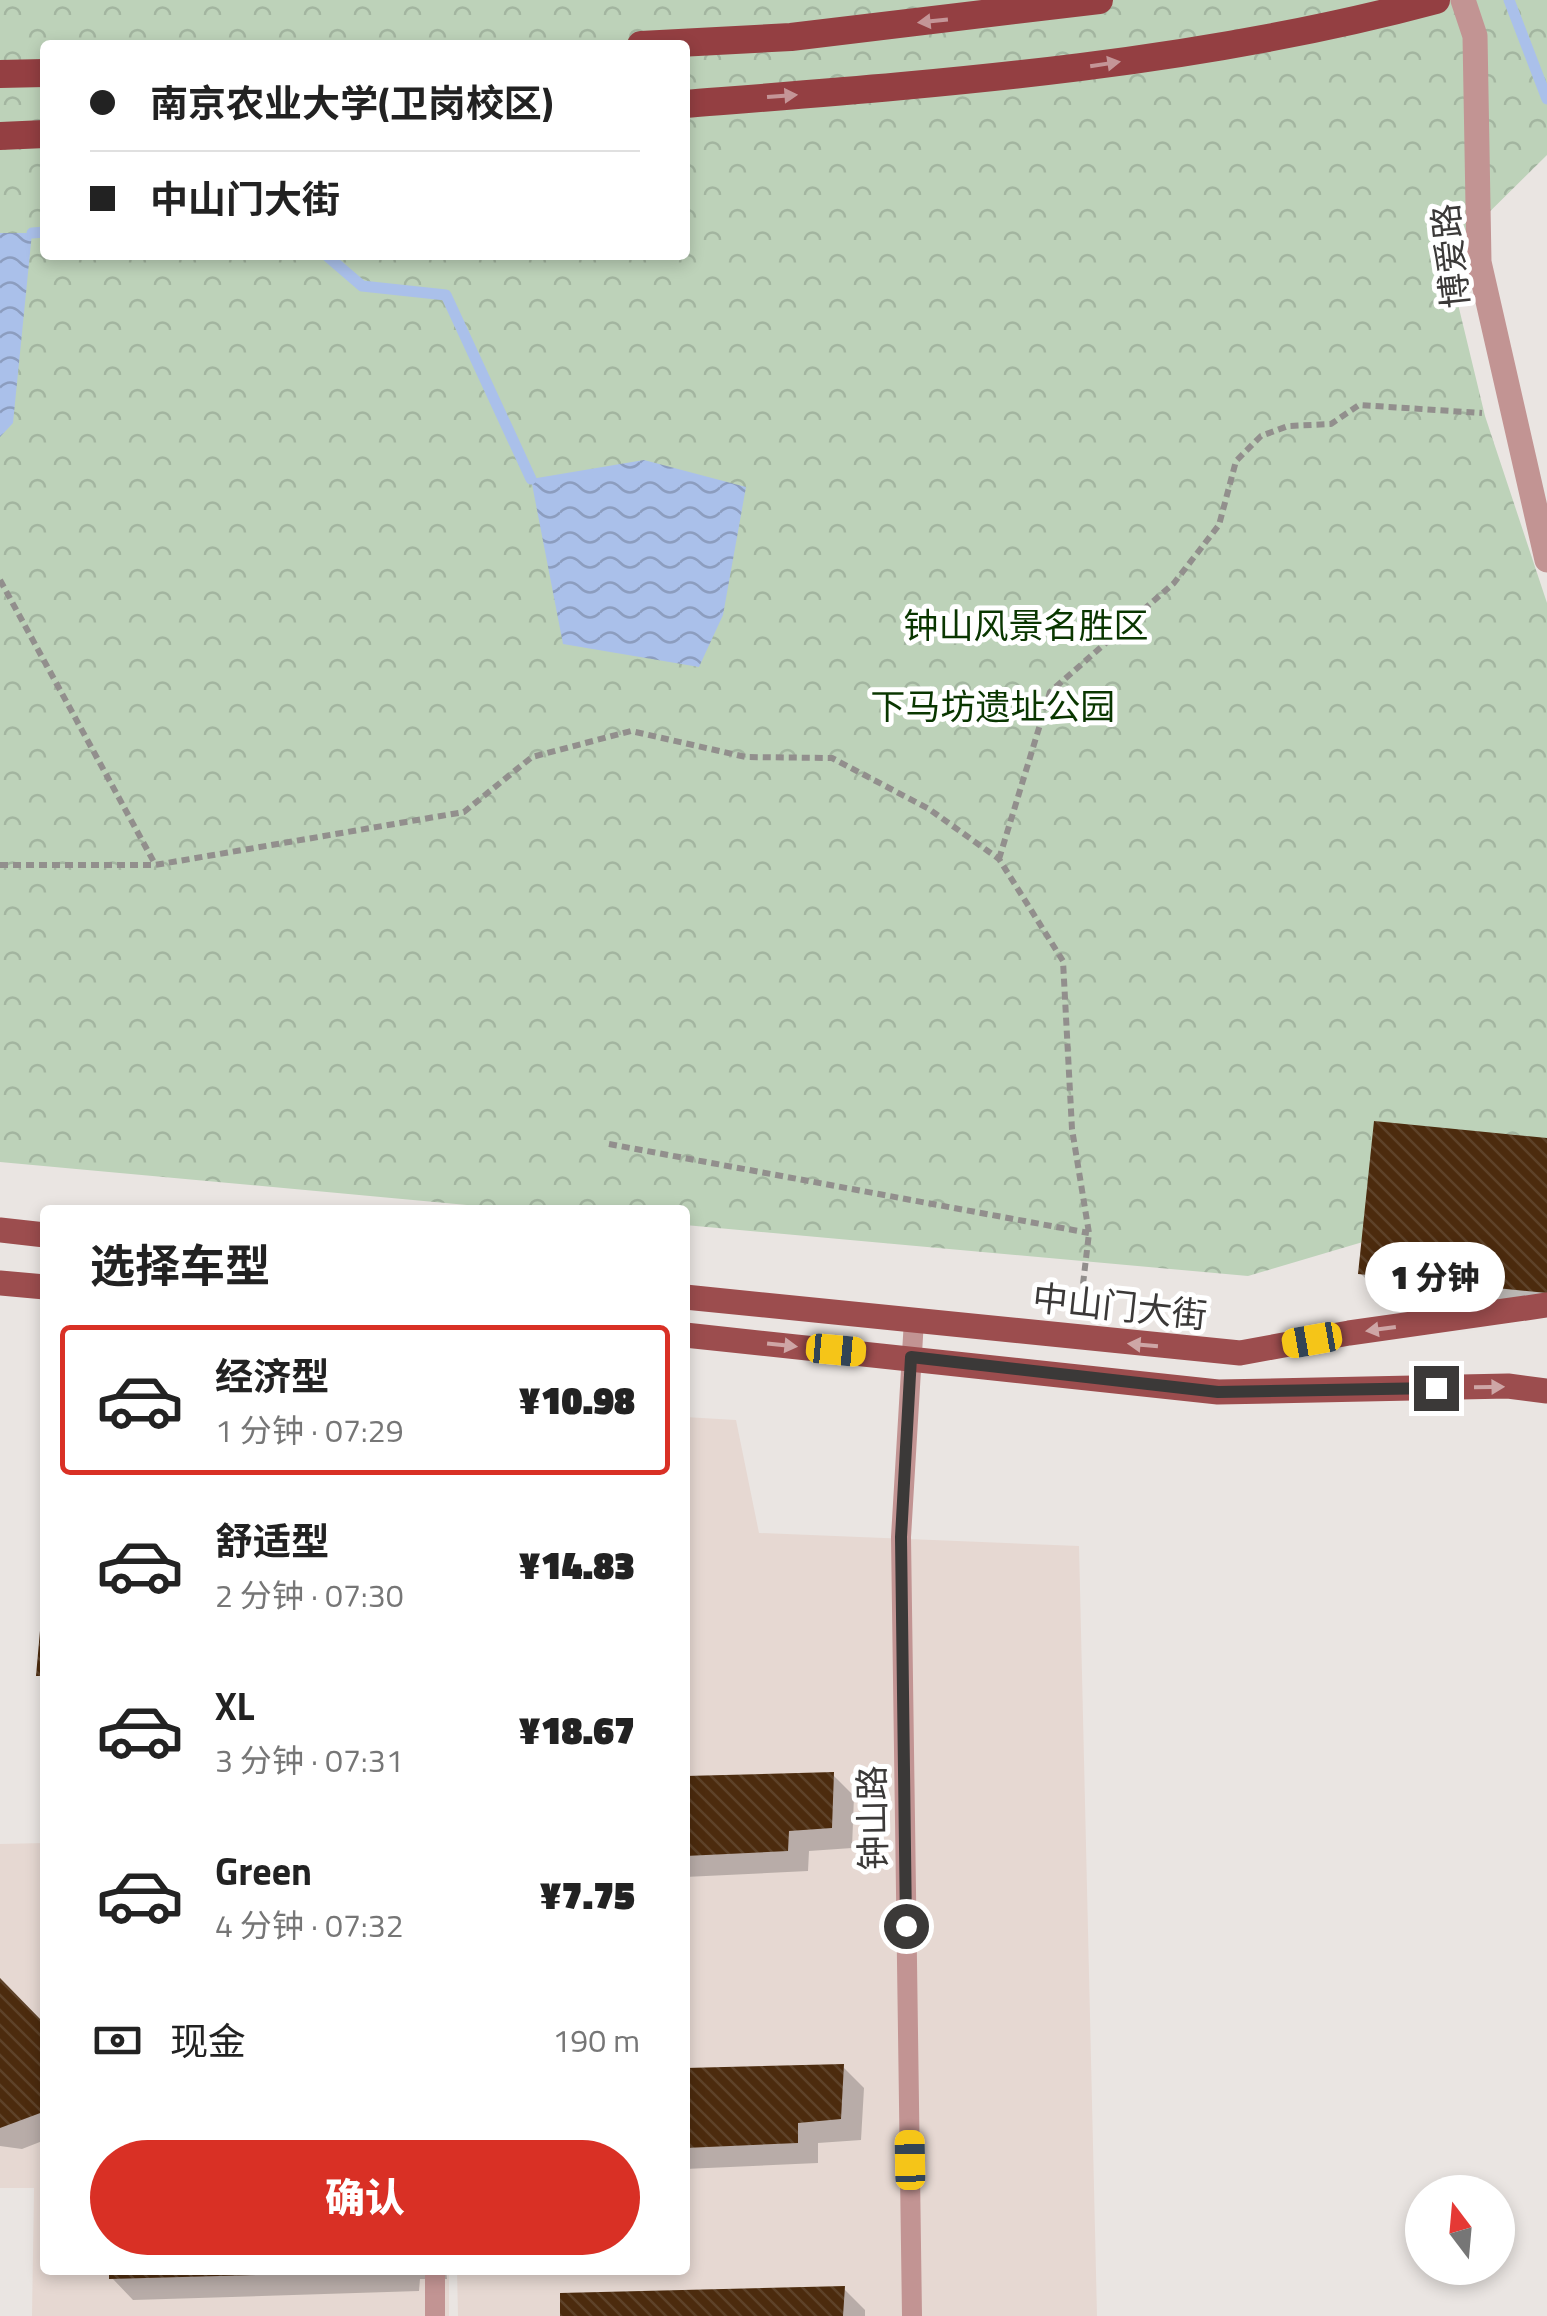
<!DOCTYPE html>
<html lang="zh">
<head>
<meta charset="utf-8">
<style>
  :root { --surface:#fff; --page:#f6f6f6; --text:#222; --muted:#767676; --line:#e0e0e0; --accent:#d93025 }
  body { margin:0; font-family:"Titillium Web","Noto Sans SC",sans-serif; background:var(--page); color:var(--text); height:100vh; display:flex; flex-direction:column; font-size:38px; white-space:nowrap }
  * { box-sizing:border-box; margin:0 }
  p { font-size:32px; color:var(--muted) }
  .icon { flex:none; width:55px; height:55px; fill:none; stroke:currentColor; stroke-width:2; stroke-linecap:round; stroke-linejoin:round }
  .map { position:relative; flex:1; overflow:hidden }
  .panel { position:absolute; left:40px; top:1205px; width:650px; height:1070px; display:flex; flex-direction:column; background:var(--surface); border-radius:10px; box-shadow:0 5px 15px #0003 }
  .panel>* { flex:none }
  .hud { position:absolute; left:40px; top:40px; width:650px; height:220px; border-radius:10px; box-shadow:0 5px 15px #0003; display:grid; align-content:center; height:220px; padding:0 50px; background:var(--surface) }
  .needle { width:65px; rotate:344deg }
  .controls { position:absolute; left:1405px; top:2175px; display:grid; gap:20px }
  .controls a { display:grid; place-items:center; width:110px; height:110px; border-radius:50%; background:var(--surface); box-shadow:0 5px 15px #0003; font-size:50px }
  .end { position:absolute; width:45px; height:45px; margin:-22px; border:12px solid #3b3938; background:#fff; box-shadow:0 0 0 5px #fff }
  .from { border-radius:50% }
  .bubble { position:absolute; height:70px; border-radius:35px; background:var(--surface); box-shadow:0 5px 15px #0003; font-size:32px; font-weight:800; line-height:70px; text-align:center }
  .car { position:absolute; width:30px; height:60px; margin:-30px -15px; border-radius:12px; box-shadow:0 0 8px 2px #0007; background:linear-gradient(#f5c518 24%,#345 0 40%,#f5c518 0 76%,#345 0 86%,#f5c518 0) }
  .hud b { display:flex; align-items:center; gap:35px; height:95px; font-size:38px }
  .hud b+b { border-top:2px solid var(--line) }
  .hud i { width:25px; height:25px; background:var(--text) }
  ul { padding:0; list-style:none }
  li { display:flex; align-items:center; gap:30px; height:150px; margin:0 20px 15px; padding:0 30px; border:5px solid transparent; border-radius:10px }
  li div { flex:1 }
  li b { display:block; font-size:38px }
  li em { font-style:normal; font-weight:800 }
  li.on { border-color:var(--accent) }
  li>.icon { width:90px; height:90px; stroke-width:1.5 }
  h2 { padding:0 50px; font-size:45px; line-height:120px }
  .pay { display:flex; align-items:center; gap:25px; height:110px; padding:0 50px; font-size:38px }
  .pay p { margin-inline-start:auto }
  .primary-button { display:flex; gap:20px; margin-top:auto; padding:20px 50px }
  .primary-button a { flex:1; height:115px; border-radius:60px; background:var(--accent); color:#fff; font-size:40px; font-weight:800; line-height:115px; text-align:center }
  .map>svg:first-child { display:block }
</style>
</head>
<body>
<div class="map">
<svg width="1547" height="2316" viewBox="0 0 1547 2316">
  <defs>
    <pattern id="park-crowns" width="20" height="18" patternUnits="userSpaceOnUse" patternTransform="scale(2.5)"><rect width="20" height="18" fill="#bdd2b9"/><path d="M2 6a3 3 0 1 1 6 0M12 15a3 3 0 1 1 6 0" fill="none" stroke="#a3b5a0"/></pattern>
    <pattern id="water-waves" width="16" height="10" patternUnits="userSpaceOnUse" patternTransform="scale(2.5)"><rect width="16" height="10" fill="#aac0ea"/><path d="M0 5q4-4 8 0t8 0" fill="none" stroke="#8c9dbf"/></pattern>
    <pattern id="building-back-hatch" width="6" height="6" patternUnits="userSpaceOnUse" patternTransform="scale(2.5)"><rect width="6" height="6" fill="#4c2b0e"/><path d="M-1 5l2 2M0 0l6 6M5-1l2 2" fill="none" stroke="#5e4229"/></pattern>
  </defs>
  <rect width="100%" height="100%" fill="#eae5e2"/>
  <path fill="#e6d8d2" d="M685,1417L736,1420L759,1533L1079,1546L1097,2316H458L457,2270H685Z
    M45,1843V2270H449V2316H32L34,2188H0V1844Z"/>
  <path fill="url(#park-crowns)" fill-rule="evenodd" d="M0,0H1547V155L1456,245L1458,304L1485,416L1547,603V1205L1518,1196L1248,1276L685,1225V1210H522L0,1162ZM45,45H685V255H45Z"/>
  <path fill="url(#water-waves)" d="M0,233H32L13,423L0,437Z
    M644,460L746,487L723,615L699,667L563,644L531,479Z"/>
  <path fill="#0003" d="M1547,1141V1311L1381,1294L1360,1273Z
    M833,1775L854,1796L852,1848L809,1851L808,1871L685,1877V1779Z
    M0,1981L45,2027V2140L22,2149L0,2146Z
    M843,2067L864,2088L861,2140L818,2143V2163L685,2169V2071Z
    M111,2270H446L447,2279H420L419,2291L133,2300L112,2278Z
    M844,2289L865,2310V2316H563Z"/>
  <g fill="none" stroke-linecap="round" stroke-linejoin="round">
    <path stroke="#aac0ea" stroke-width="11" d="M1509,0L1547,99
      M32,233L45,232
      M326,255L362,286L446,295L531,479"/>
  </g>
  <path fill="url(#building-back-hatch)" d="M1374,1121L1547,1138V1293L1358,1274Z
    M42,1608H45V1676H36Z
    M834,1772L832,1828L789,1831L788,1851L685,1856V1776Z
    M0,1978L42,2021L43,2112L0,2128Z
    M844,2064L841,2119L798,2123V2143L685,2148V2068Z
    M109,2270H325V2273L109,2279Z
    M845,2286L843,2316H560V2293Z"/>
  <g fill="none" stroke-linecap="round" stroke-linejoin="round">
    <path stroke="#928f8d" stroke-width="6" stroke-dasharray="8 5" stroke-linecap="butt" d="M0,580L155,864
      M999,859L1050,692L1174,583L1219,525L1236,461L1261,436L1288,426L1331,424L1359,405L1482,413
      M0,865H155L464,812L532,757L631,731L746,757L832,758L929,809L999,859L1063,961L1072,1129L1089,1233L1083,1284
      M609,1144L1089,1233"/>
    <path stroke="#c29493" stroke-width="20" d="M435,2270V2316
      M912,2316L901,1537L914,1320"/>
    <path stroke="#c29493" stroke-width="25" d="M1463,0L1475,36L1479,262L1547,560"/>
    <path stroke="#9c4d4e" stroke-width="25" d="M0,1230L45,1235
      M0,1283L45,1287
      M685,1297L1240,1353L1349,1333L1547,1305
      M685,1335L1218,1392L1508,1386L1547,1391"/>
    <path stroke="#943f42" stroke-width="28" d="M641,45L791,37L1099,0
      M0,74L45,73
      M685,104C936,84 1191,66 1436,0
      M0,136L45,134"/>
  </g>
  <defs><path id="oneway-solid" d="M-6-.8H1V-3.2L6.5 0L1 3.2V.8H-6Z" transform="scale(2.5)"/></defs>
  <g fill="#c49597">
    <use href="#oneway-solid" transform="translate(933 21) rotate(174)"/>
    <use href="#oneway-solid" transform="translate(1105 64) rotate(-9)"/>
    <use href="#oneway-solid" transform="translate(782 96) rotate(-4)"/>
  </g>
  <g fill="#cea6a6">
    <use href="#oneway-solid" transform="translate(1381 1329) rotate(172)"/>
    <use href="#oneway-solid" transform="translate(782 1345) rotate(6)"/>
    <use href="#oneway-solid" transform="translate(1143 1345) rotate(-175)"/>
    <use href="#oneway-solid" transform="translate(1489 1387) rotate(-1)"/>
  </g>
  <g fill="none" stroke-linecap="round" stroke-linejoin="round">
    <path stroke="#3b3938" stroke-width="12" d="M906,1926L901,1537L911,1357L1218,1392L1436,1388"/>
  </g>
  <g text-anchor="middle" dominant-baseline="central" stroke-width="10" stroke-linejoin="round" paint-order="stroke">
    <g font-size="35" fill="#3b3938" stroke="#fff">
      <text transform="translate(1450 256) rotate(-96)">博爱路</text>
      <text transform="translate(1120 1306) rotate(6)">中山门大街</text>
      <text transform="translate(872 1818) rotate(-91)">钟山路</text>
    </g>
    <g font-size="35" fill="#093600" stroke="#fff">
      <text x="1026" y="625">钟山风景名胜区</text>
      <text x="993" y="706">下马坊遗址公园</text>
    </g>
  </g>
</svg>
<div class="controls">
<a><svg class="needle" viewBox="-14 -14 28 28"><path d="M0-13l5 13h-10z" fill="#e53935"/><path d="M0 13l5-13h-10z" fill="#767676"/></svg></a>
</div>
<i class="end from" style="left:906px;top:1926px"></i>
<i class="end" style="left:1436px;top:1388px"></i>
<div class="bubble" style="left:1365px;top:1242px;width:140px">1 分钟</div>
<i class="car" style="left:1312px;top:1340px;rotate:260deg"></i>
<i class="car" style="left:836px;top:1350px;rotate:95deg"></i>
<i class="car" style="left:910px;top:2160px;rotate:359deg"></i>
<div class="hud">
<b><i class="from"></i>南京农业大学(卫岗校区)</b>
<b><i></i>中山门大街</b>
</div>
<section class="panel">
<h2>选择车型</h2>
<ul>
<li class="on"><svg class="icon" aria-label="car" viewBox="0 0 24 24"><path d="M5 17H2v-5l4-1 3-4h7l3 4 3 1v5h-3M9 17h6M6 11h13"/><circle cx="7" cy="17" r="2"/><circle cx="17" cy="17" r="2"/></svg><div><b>经济型</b><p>1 分钟 · 07:29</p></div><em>¥10.98</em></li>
<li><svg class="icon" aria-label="car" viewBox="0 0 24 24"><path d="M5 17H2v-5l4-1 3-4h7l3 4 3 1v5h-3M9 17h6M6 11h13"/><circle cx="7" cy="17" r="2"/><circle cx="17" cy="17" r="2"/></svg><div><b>舒适型</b><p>2 分钟 · 07:30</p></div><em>¥14.83</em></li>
<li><svg class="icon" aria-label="car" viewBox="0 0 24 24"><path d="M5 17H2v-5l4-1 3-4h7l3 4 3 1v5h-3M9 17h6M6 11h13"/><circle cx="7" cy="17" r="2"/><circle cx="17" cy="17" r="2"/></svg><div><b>XL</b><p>3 分钟 · 07:31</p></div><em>¥18.67</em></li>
<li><svg class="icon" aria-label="car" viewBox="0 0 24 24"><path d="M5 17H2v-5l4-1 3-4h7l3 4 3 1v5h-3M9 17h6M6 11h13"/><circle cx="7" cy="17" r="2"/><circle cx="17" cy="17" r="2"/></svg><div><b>Green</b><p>4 分钟 · 07:32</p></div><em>¥7.75</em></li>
</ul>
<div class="pay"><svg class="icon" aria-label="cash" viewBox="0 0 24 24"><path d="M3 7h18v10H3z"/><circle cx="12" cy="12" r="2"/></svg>现金<p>190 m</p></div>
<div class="primary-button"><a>确认</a></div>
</section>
</div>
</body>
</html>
